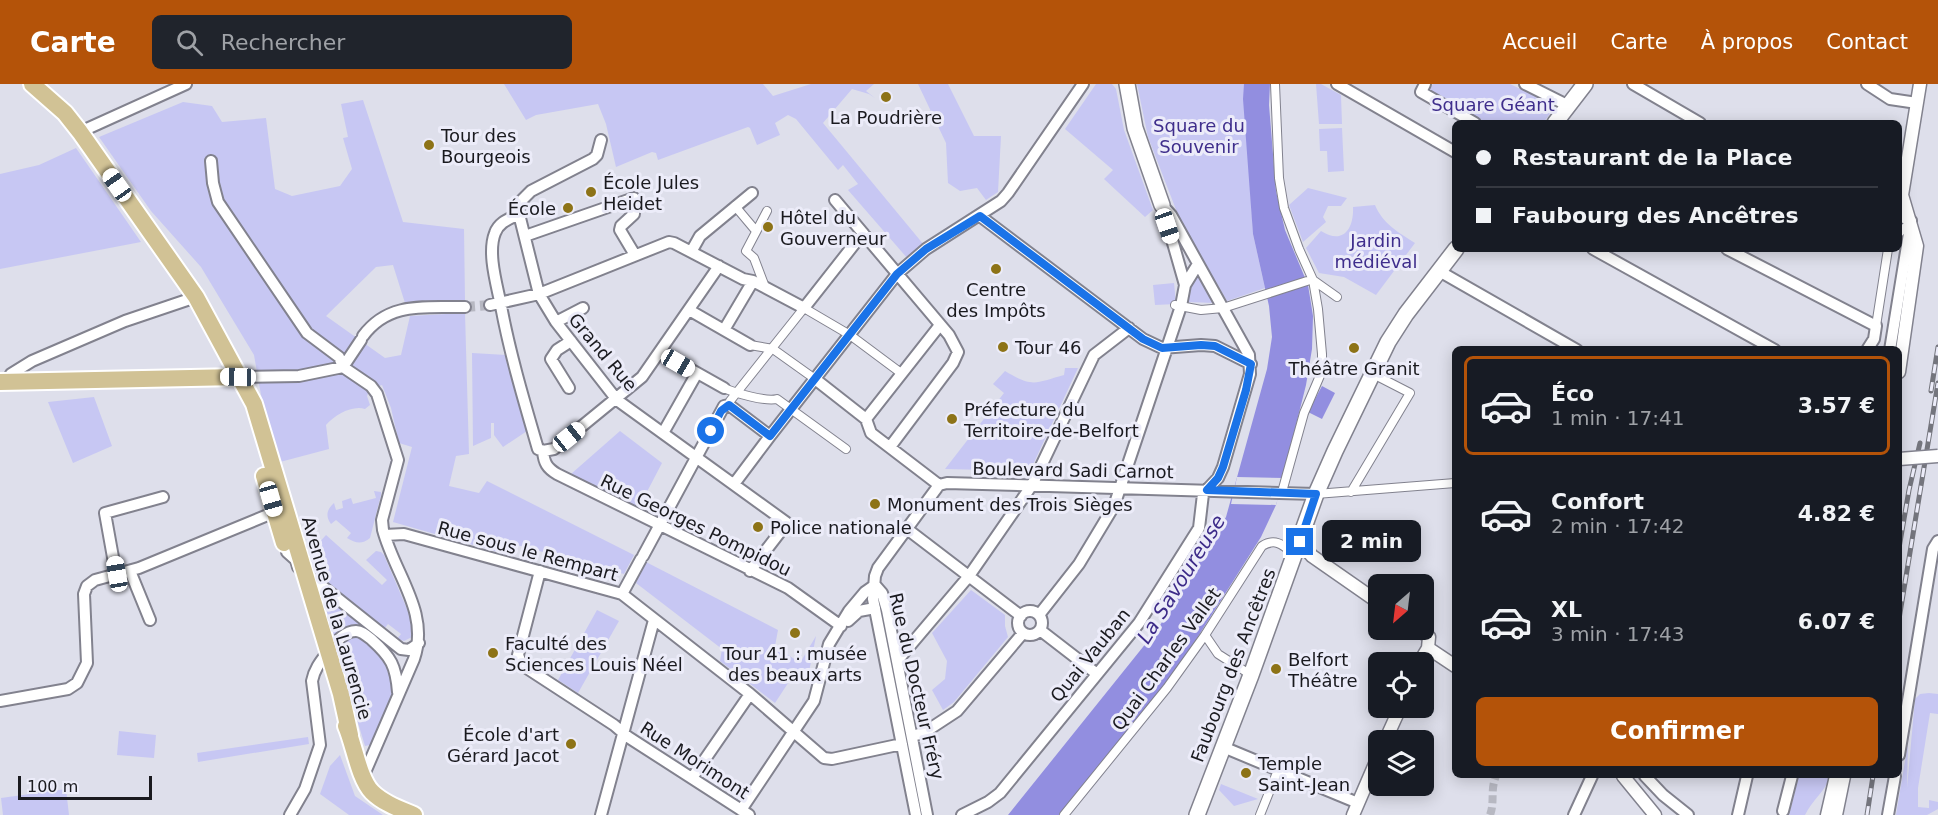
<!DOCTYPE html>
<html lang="fr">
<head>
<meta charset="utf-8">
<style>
  :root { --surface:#171b24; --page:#20242c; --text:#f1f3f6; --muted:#9ea1a6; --line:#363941; --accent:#b45309 }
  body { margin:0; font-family:"DejaVu Sans",sans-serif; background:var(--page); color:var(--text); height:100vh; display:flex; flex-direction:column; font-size:22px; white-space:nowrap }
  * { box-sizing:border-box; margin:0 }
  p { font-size:20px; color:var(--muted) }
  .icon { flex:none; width:33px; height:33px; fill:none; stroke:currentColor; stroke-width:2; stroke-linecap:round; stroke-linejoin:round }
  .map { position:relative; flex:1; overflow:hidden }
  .details { position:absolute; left:1452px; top:262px; width:450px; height:432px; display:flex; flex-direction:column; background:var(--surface); border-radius:9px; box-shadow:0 3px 15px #0003 }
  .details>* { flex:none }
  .banner { position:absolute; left:1452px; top:36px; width:450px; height:132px; border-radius:9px; box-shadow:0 3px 15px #0003; display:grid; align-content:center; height:132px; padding:0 24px; background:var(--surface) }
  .needle { width:39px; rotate:208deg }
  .buttons { position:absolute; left:1368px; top:490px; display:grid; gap:12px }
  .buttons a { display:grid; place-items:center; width:66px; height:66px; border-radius:9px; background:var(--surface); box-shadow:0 3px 15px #0003; font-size:30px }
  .scale { position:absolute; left:18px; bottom:15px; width:134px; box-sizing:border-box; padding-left:6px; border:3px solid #1a1a1f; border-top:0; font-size:16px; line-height:21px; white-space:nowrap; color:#1a1a1f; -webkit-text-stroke:4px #ececf9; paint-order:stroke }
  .end { position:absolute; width:27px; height:27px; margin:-14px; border:8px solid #1a73e8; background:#fff; box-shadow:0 0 0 3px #fff }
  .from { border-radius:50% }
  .bubble { position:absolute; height:42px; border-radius:9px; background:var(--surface); box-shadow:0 3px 15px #0003; font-size:20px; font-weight:700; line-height:42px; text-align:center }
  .car { position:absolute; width:18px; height:36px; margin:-18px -9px; border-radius:8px; box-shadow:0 0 4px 2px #0007; background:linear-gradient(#fff 24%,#345 0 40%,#fff 0 76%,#345 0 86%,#fff 0) }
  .banner b { display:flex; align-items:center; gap:21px; height:57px; font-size:22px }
  .banner b+b { border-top:2px solid var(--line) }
  .banner i { width:15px; height:15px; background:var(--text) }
  ul { padding:10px 0 0; list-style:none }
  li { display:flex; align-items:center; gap:18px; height:99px; margin:0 12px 9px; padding:0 12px; border:3px solid transparent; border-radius:9px }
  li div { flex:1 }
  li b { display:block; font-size:22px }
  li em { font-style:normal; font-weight:700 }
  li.active { border-color:var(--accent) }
  li>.icon { width:54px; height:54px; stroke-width:1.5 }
  .button { display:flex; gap:12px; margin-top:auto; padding:12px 24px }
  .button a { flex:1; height:69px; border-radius:9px; background:var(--accent); color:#fff; font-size:24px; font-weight:700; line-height:69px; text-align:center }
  header { display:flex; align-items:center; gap:36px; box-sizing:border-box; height:84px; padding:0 30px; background:var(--accent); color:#fff }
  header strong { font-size:28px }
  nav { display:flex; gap:33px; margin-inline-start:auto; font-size:21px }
  .search { width:420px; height:54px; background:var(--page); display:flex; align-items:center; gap:15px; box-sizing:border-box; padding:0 21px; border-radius:9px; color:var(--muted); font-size:22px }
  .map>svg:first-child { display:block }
</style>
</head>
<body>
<header>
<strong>Carte</strong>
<div class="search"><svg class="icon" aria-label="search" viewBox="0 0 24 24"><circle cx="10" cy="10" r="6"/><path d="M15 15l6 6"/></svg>Rechercher</div>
<nav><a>Accueil</a><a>Carte</a><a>À propos</a><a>Contact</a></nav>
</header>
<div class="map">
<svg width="1938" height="731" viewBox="0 0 1938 731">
  <rect width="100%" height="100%" fill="#dedfeb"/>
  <path fill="#c7c7f3" d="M504,0H763L773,12L811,0H874L866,7L875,14L869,10L852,5L823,39L924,161L908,175L848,106L858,100L843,81L838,86L796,35L788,31L775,39L780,51L757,61L750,44L748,43L658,76L656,69L652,68L616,83L606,40L598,20L536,31L526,36Z
    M918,0H948L974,52H1001L998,108L986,116L977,104L960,107L948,99L946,59Z
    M1096,0H1112L1116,5L1124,46L1153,126L1145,133L1104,95L1113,86L1065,45Z
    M1137,0H1244L1253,150L1265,204L1227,217L1180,136L1148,53Z
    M1316,0H1321L1341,11L1342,40H1319Z
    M1433,0H1510L1556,22L1543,39H1487L1429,6Z
    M363,16L403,138L464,145L465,217L405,219L393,181L376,183L326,232L385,274L401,271L410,232L465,229L469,370L456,372L449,402L479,409L487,397L634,471L624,490L517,461L508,471L393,438L412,363L399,359L391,324L382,301L370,305L367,312L370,321L365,325C352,321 335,331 326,341L329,365L280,378L261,311L254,271L201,183L151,127L99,53L183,18L212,22L222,38L266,34L275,105L292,112L340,102L352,85L343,54L348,53L341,20Z
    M1342,44L1344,87L1328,88L1327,67H1320L1319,45Z
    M76,64L141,158L0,185V90L39,81Z
    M1308,104L1347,114L1341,122H1328L1323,133L1326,138L1303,158L1289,121Z
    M1375,121C1383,140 1398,148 1415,159L1376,211L1344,193L1319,189L1306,164L1321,147C1343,161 1354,145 1353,123Z
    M1197,189L1215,219L1188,218L1191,196Z
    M1174,199L1176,220L1155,221L1153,201Z
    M472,269L506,271L527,347L503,363L494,351V339H491V354L473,362Z
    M1065,284H1078L1030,387L945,385L1004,309L993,300L1005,287C1033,304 1035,299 1064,291Z
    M94,313L112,362L73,379L48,318Z
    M620,347L662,379L638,425L571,390Z
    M374,407L381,408V411L370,454C362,461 355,459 347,454L351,449L336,436L331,440C325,432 327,425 334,419L336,426L343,424L342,417L351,414L353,420L376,414Z
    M326,451L382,501L387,496L366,476L376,467L381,468L384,471L410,532L412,553L404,557L397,555L401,550L388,540L384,545L315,488L308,471Z
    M646,478L778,546L775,562L800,579L816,552L808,593L794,590L775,619L720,577L722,565L636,499Z
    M971,506L1005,531V542L1008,553L954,618L943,626L932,606L945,595L947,577L932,549Z
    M329,516L352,531L388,563L387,564L367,548L332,554L323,519Z
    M597,526L619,537L578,609L558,596Z
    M352,551C373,556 392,576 394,598C395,610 376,648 370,661L365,662L337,570L339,561Z
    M1929,609L1938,610V630L1930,629L1918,704V723L1929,724V716L1938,718V725L1927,731H1896L1908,659L1907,704L1915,615L1920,610Z
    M119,647L156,651L154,674L117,671Z
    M308,653L309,660L198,678L197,669Z
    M340,671L355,712L383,731H349L320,710L330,682Z
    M1799,692H1830C1826,707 1812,716 1805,731H1789Z
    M1221,700L1258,715L1234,722L1219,706Z
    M66,705L69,731H3L1,714Z"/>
  <path fill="#928ee0" d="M1244,0H1270L1269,21L1276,107L1285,146L1308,201L1313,232L1312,265L1306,301L1276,421L1261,453L1192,562L1165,600L1059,731H1008L1159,543L1226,433L1267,285L1272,253L1269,222L1253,150L1243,15Z
    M1322,302L1335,309L1322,335L1308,328Z"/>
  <path fill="#dedfeb" d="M1237,393L1284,394L1276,421L1231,420Z"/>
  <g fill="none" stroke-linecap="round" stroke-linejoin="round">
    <path stroke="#b7b8c2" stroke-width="8" stroke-dasharray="8 4" stroke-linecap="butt" d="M1490,731C1495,718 1490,706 1496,692"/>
    <path stroke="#b7b8c2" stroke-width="10" stroke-dasharray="10 5" stroke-linecap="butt" d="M465,223L490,221"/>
    <g stroke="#82828e" stroke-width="10">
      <path id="pedestrian" d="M1275,0L1279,94L1284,124L1299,165L1313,196L1318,225L1322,270V287L1304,329L1282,408
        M735,122L756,147
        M1899,149L1911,138
        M1313,196L1337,213
        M765,203L754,174L746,167L767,127
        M1175,221L1201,226L1223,224L1307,197
        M1876,242L1888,165
        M750,261L773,265L815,295
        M724,304C735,309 766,318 777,315L846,365
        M729,321L730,317L804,224L850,251L901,289
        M1351,408L1410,309L1373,290
        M1316,410L1455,399
        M1205,551L1218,570L1251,591
        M1064,731L1167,604L1205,551L1262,462C1276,453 1284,462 1295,471
        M1260,731L1278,686"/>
    </g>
    <g stroke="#82828e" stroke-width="14">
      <path id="minor" d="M1337,0L1455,68
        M1425,0L1421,8L1475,39
        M1525,0L1569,22
        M1633,0L1700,39
        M1867,0L1890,15L1917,19
        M80,48L186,0
        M601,56L597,71L593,75L531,107L520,118L519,130L539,210L556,238L617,316L787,439L750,487
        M211,77L213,99L218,118L307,249L339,273L343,283
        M835,116L949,251L958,268L953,279L890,363
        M1163,124L1185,201
        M519,130C509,135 499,138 495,149C487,169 497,201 501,222C510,270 524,317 538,365L543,367
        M980,132L1143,255L1162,264L1201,261L1215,262L1251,280
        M525,152L634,114V130L621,142L620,146L635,171
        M1593,165L1775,266
        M1727,165L1876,242L1874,255L1867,266
        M691,168L700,152L752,109
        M1439,187L1577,266
        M490,221L539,210L669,158L674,159L743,195L753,197L804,224L863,149
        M689,226L750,261
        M556,238L583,224
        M724,246L753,197
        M363,252C389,217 425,224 465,223
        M1890,266L1911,137L1899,132
        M660,268L724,304
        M343,283L371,302L377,310L398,376L382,436L383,446C395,491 430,528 414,575L363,693
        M238,293L299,292L343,283L361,256
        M815,295L866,335
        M7,297L11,290L32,277L125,237L196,213
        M569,304L551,275L557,266L571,257
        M866,335L940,241
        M866,335L871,349L939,401
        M663,349L697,289
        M543,367C544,379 547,384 557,390L788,504L841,542
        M543,367L554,365L642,293L719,182
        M734,400L770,352L897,190L926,165L1001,117L1008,109L1083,0
        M939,401L947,399L1316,410
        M907,445L1021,532
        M385,451L404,450L622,510L750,610L824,674L832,675L902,660
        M287,468L296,476L298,483L401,565L409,566L419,559
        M643,472L724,322L729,321L770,352
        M130,487L150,536
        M540,487L518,571L522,581L614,641L628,653L749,731
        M116,490L105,429L163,413
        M875,501L882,509L887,526L927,731
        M622,510L641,475
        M1018 539a12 12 0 1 1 24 0a12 12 0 1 1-24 0Z
        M1039,531L1079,480L1114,422L1181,222L1185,201L1198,180
        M848,537L859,527L875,524
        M1040,546L1097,590
        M897,577L969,492L1032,401L1094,271L1129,244
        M0,617L68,605L77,599L87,579L84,510L87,502L95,496L139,484L275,428L279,430
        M913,652L925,648L957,627L1023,549
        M1223,663L1358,719
        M1899,671L1933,465L1938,457
        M1645,692L1663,711L1688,731
        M692,694L750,610
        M741,726L814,617L829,560L849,527L865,508L875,501
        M1783,727L1792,692
        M290,731L305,705L320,661L312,597C314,586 320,578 327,569C334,561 343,547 356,547C362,547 367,552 372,556C391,573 396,582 398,608
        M601,731L654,536
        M916,731L873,515L875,492L878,484L939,401
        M962,731L988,718L1000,709L1139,539L1199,444L1203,410L1218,394L1223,383L1250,290L1249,271L1171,131L1162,121
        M1574,731L1592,692
        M1738,731L1747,692
        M1888,731L1895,692"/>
    </g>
    <g stroke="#82828e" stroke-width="15">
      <path id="tertiary" d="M1899,288L1917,162L1902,111L1920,0
        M1300,458L1312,472L1378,518
        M1428,564L1455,582
        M1419,579L1428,564L1429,553L1419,546
        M1385,657L1400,624
        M1623,692L1655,731
        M1353,731L1378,673
        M1827,731L1836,692
        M1836,731L1844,692"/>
    </g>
    <g stroke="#82828e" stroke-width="18">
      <path id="secondary" d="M1127,0L1135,44L1162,121
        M1555,39L1585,0
        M1197,731L1251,591L1316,410L1335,367L1388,258L1406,230L1456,165"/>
    </g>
    <g stroke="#fff" stroke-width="20">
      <path id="primary" d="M32,0L65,29L80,48L196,213L254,320L341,610L350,651
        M0,298L238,293
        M264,392L284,459
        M346,642C354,660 359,695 372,708C383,719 400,725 414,731"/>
    </g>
    <use href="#pedestrian" stroke="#fff" stroke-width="8"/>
    <use href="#minor" stroke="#fff" stroke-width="10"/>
    <use href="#tertiary" stroke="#fff" stroke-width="12"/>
    <use href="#secondary" stroke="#fff" stroke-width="15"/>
    <use href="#primary" stroke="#d1c295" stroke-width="16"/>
    <g stroke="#74757d" stroke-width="5">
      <path id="rail" d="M1931,307L1938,263
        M1899,464L1909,406L1920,359
        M1899,535L1938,299
        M1867,731L1873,692"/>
    </g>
    <use href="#rail" stroke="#ececf9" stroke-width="3" stroke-dasharray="9" stroke-linecap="butt"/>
    <g stroke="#82828e" stroke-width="15" stroke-linecap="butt">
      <path id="tertiary-bridge" d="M1899,375L1938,372"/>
    </g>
    <use href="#tertiary-bridge" stroke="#fff" stroke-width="12"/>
  </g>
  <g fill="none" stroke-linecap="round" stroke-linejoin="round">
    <path stroke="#1a73e8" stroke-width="8" d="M711,347L721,327L729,321L770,352L897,190L926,165L980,132L1143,255L1162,264L1201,261L1215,262L1251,280L1246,306L1223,383L1218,394L1207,406L1316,410L1300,458"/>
  </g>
  <g fill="#8d7317" stroke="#ececf9" stroke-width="2">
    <circle cx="886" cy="13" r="6"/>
    <circle cx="429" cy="61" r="6"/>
    <circle cx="591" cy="108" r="6"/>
    <circle cx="568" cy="124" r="6"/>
    <circle cx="768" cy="143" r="6"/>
    <circle cx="996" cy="185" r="6"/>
    <circle cx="1003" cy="263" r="6"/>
    <circle cx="1354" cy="264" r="6"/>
    <circle cx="952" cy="335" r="6"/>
    <circle cx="875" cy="420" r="6"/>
    <circle cx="758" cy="443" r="6"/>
    <circle cx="795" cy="549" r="6"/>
    <circle cx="493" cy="569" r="6"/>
    <circle cx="1276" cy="585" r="6"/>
    <circle cx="571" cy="660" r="6"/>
    <circle cx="1246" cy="689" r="6"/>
  </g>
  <g text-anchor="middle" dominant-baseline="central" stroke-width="6" stroke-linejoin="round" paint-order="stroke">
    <g font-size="18" fill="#3f2e8c" stroke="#ececf9">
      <text x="1493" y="20">Square Géant</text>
      <text x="1199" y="41">Square du<tspan x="1199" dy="21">Souvenir</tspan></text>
      <text x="1376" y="156">Jardin<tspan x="1376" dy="21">médiéval</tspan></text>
    </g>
    <g font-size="18" fill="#1a1a1f" stroke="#ececf9" text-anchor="start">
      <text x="886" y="33" text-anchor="middle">La Poudrière</text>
      <text x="441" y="51">Tour des<tspan x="441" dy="21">Bourgeois</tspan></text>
      <text x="603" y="98">École Jules<tspan x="603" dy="21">Heidet</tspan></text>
      <text x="556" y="124" text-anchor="end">École</text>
      <text x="780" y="133">Hôtel du<tspan x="780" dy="21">Gouverneur</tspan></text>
      <text x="996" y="205" text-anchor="middle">Centre<tspan x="996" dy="21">des Impôts</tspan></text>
      <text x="1015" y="263">Tour 46</text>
      <text x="1354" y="284" text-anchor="middle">Théâtre Granit</text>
      <text x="964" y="325">Préfecture du<tspan x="964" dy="21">Territoire-de-Belfort</tspan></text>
      <text x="887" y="420">Monument des Trois Sièges</text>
      <text x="770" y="443">Police nationale</text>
      <text x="505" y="559">Faculté des<tspan x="505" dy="21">Sciences Louis Néel</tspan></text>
      <text x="795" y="569" text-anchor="middle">Tour 41 : musée<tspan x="795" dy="21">des beaux arts</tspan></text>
      <text x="1288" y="575">Belfort<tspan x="1288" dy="21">Théâtre</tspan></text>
      <text x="559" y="650" text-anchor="end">École d'art<tspan x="559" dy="21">Gérard Jacot</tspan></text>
      <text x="1258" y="679">Temple<tspan x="1258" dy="21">Saint-Jean</tspan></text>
    </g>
    <g font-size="18" fill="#1a1a1f" stroke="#ececf9">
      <text transform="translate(603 268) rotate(50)">Grand Rue</text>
      <text transform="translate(1073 386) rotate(1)">Boulevard Sadi Carnot</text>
      <text transform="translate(696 441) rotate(26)">Rue Georges Pompidou</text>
      <text transform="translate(528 467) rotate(15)">Rue sous le Rempart</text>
      <text transform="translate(337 534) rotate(74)">Avenue de la Laurencie</text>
      <text transform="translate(1090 571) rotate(-51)">Quai Vauban</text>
      <text transform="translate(1166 575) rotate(-54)">Quai Charles Vallet</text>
      <text transform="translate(1233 581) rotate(-69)">Faubourg des Ancêtres</text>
      <text transform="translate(917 602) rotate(77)">Rue du Docteur Fréry</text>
      <text transform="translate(695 676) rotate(33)">Rue Morimont</text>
    </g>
    <g font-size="20" font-style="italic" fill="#3c2a88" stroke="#ececf9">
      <text transform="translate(1181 495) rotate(-58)">La Savoureuse</text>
    </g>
  </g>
</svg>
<div class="buttons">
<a><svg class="needle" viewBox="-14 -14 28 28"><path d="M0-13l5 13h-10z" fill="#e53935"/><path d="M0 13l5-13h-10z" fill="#9ea1a6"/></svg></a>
<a><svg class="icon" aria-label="locate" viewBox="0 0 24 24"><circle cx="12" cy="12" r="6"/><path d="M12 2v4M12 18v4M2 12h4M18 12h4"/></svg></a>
<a><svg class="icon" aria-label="layers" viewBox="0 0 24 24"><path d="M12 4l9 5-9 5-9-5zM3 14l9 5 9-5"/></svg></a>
</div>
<div class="scale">100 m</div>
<i class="end from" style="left:711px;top:347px"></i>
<i class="end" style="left:1300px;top:458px"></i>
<div class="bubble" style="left:1322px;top:436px;width:99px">2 min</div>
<i class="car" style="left:117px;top:101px;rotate:325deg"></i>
<i class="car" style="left:1167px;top:142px;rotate:161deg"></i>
<i class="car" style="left:678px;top:279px;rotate:120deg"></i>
<i class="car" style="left:238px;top:293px;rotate:271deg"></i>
<i class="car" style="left:569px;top:353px;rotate:51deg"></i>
<i class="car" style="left:271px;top:415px;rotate:164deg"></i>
<i class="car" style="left:117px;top:490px;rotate:350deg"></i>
<div class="banner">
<b><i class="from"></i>Restaurant de la Place</b>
<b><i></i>Faubourg des Ancêtres</b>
</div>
<section class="details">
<ul>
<li class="active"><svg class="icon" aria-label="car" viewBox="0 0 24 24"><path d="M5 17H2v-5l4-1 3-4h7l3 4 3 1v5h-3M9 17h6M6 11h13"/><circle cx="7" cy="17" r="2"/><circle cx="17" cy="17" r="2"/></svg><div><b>Éco</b><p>1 min · 17:41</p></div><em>3.57 €</em></li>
<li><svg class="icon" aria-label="car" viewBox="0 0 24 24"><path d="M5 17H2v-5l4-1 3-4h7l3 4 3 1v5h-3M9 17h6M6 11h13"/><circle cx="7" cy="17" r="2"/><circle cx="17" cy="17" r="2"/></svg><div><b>Confort</b><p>2 min · 17:42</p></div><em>4.82 €</em></li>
<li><svg class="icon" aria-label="car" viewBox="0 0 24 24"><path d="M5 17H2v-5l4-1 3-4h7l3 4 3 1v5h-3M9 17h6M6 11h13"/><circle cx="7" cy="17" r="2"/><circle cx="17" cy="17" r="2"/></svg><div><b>XL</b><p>3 min · 17:43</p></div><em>6.07 €</em></li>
</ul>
<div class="button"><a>Confirmer</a></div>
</section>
</div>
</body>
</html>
